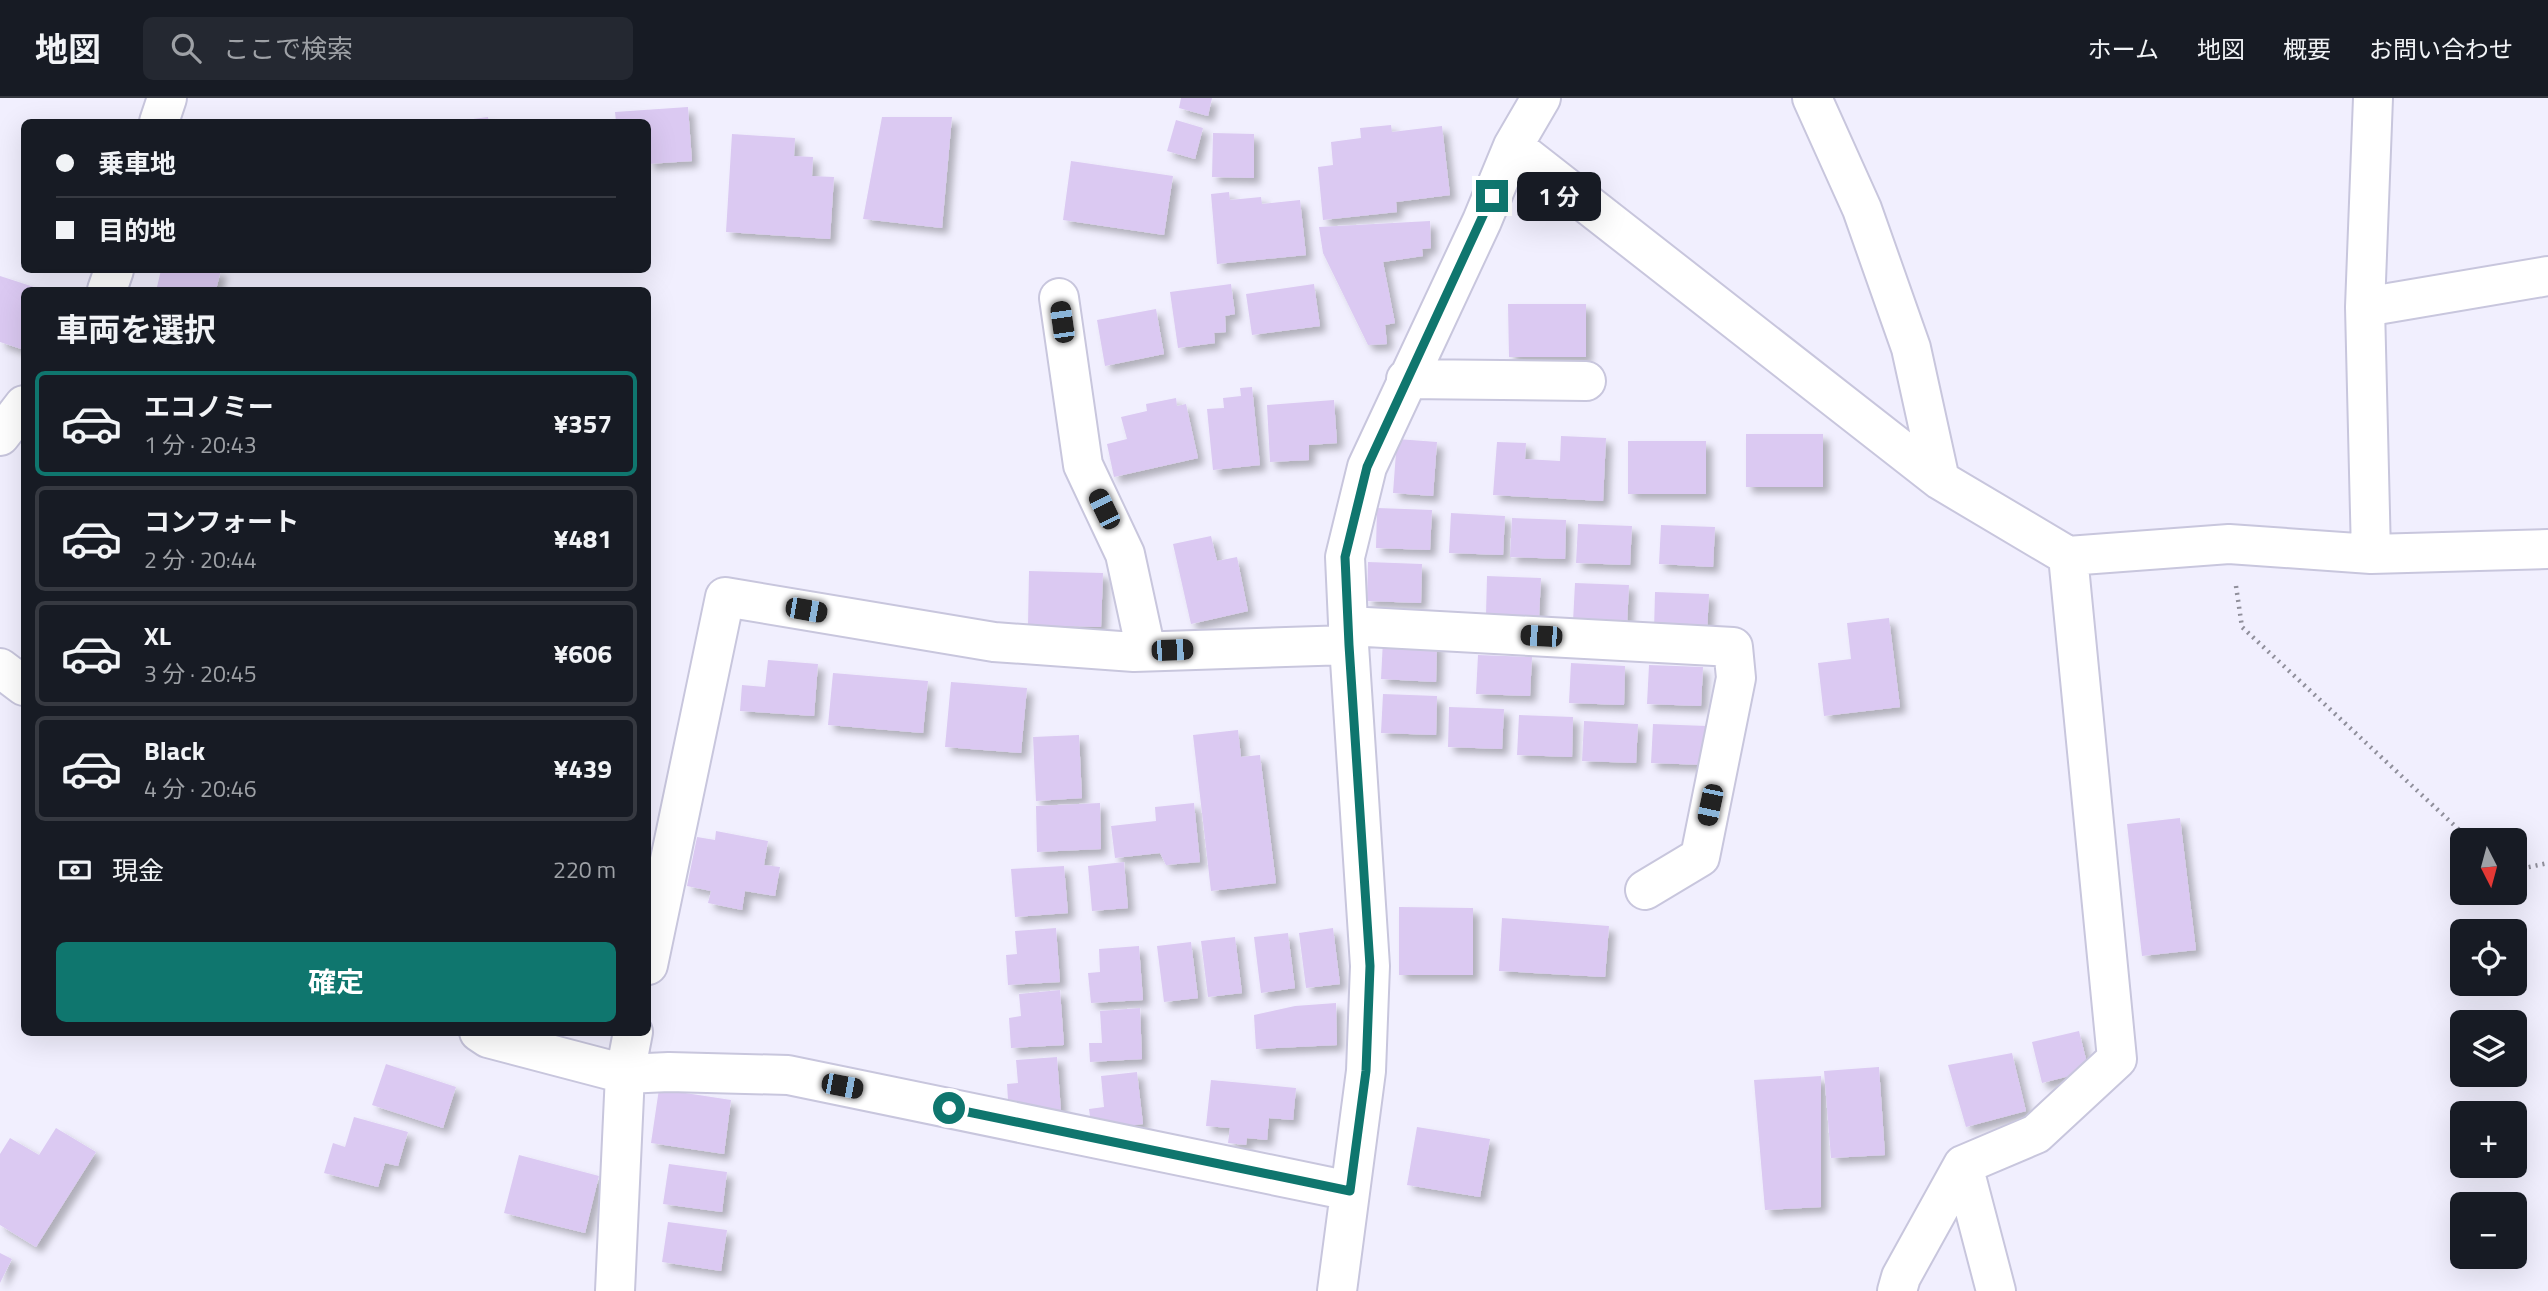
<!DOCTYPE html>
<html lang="ja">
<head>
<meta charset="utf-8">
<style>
  :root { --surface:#171b24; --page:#242831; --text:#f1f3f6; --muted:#9ea1a6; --line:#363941; --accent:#0f766e }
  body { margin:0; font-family:"Titillium Web","Noto Sans JP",sans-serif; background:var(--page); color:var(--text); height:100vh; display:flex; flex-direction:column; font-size:26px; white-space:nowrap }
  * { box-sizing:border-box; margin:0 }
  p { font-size:23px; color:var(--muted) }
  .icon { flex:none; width:38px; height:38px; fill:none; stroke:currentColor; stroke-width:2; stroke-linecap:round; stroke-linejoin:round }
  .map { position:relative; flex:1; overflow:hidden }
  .side { position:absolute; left:21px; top:189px; width:630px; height:749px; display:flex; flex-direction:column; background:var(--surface); border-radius:10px; box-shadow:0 7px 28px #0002 }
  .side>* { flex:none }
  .guide { position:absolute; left:21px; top:21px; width:630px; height:154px; border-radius:10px; box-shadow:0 7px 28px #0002; display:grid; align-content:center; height:154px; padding:0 35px; background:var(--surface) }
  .needle { width:46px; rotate:174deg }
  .controls { position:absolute; left:2450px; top:730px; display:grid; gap:14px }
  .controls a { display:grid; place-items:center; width:77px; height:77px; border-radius:10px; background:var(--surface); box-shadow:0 7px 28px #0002; font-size:35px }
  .end { position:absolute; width:32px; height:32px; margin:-16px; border:9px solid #0f766e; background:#fff; box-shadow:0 0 0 4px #fff }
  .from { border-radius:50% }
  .bubble { position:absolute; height:49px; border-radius:10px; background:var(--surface); box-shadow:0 7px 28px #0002; font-size:23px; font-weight:700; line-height:49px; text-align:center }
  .car { position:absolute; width:21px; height:42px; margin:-21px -10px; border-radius:9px; box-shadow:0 0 5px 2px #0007; background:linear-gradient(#222 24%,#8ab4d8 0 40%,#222 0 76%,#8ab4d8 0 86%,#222 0) }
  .guide b { display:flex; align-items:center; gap:24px; height:66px; font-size:26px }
  .guide b+b { border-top:2px solid var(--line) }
  .guide i { width:18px; height:18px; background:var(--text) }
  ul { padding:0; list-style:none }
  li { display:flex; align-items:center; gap:21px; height:105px; margin:0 14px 10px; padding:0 21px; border:4px solid var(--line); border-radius:10px }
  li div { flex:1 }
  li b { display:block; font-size:26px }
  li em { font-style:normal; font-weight:700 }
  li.current { border-color:var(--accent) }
  li>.icon { width:63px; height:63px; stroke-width:1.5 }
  h2 { padding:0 35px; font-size:32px; line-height:84px }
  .pay { display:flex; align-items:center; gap:18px; height:77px; padding:0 35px; font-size:26px }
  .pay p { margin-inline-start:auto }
  .primary-button { display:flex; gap:14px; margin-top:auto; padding:14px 35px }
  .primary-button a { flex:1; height:80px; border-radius:10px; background:var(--accent); color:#fff; font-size:28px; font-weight:700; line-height:80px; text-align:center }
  header { display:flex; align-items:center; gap:42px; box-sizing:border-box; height:98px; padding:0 35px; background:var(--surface); border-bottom:2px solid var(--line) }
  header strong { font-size:33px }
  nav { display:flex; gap:38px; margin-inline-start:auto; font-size:24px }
  .search { width:490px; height:63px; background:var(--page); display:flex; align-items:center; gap:18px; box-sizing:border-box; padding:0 24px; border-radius:10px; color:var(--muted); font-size:26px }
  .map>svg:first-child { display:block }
</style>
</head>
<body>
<header>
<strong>地図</strong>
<div class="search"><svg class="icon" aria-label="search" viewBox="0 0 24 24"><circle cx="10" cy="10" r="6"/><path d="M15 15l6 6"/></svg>ここで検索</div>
<nav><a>ホーム</a><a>地図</a><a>概要</a><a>お問い合わせ</a></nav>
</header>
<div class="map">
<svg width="2548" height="1193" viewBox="0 0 2548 1193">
  <defs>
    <filter id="shadow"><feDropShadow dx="6" dy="6" stdDeviation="3.5" flood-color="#0004"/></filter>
  </defs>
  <rect width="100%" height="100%" fill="#f1effe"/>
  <path fill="#dbc9f2" filter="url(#shadow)" d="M1181,0H1212L1208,18L1179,10Z
    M688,9L692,63L648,66V24H616L615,14Z
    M488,19L489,24H458V23Z
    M882,19H952L942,130L863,121Z
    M1176,22L1203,30L1195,61L1167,53Z
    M1391,27L1392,34L1442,28L1450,97L1396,104L1397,114L1323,122L1318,69L1333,67L1331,44L1361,40L1360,30Z
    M1213,35L1254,36V80L1212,79Z
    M732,36L795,40L794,58L813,59L812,78L834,79L830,141L726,134Z
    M1071,63L1173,78L1164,137L1063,122Z
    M1229,94L1230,102L1261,99L1262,106L1300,102L1306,157L1217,166L1211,96Z
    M1430,123L1431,150L1422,151L1423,158L1383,164L1395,225L1385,227L1387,246L1368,247L1323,155L1319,129Z
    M161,172H221L216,192H171L157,189Z
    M0,178L34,189L33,192H24L22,225H24V252L0,244Z
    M1231,186L1235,216L1225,218L1226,234L1214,235L1215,245L1178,250L1170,194Z
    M1314,186L1320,228L1252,237L1246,196Z
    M1508,206H1586V259H1509Z
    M1156,211L1164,256L1105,268L1097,222Z
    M1252,289L1260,367L1213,372L1207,311L1224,310L1223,300L1241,298L1240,290Z
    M1176,300L1177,308L1186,306L1198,360L1114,379L1107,346L1127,341L1121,319L1147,313L1146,306Z
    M1334,302L1337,345L1309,347V362L1270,364L1267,307Z
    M1746,336H1823V389H1746Z
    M1561,338L1606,340L1603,403L1493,397L1497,344L1526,345L1525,361L1560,363Z
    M1397,341L1437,344L1433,398L1393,395Z
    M1628,343H1706V396H1628Z
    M1377,410L1432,412L1430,452L1376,450Z
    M1451,415L1505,418L1503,457L1449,455Z
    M1512,420L1566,422L1565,461L1510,459Z
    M1578,426L1632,428L1630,467L1576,465Z
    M1661,427L1715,429L1713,469L1659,466Z
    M1211,438L1217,463L1237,459L1248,513L1191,526L1173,446Z
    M1368,464L1422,466L1421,505L1367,503Z
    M1029,473L1103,475L1101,529L1028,527Z
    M1487,478L1541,480L1539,520L1486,517Z
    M1575,485L1629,487L1627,527L1573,524Z
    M1655,494L1709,496L1707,535L1654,533Z
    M1889,520L1900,609L1824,618L1818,565L1851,561L1847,525Z
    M1383,542L1437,544L1436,584L1381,581Z
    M1478,557L1532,559L1530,598L1476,596Z
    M768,562L818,566L814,618L740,613L742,587L765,589Z
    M1571,565L1625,568L1624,607L1569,605Z
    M1649,567L1703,569L1701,608L1647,606Z
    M833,575L928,583L923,635L828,627Z
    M951,584L1027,590L1021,655L945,649Z
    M1383,596L1437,598L1436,637L1381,635Z
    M1449,609L1504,611L1502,651L1448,649Z
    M1519,617L1573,619L1572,659L1517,657Z
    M1584,623L1638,626L1636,665L1582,663Z
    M1653,626L1707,628L1706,667L1651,665Z
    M1238,632L1241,659L1260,657L1276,785L1211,793L1193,637Z
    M1079,637L1082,700L1036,703L1033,639Z
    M1100,705L1101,751L1037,754L1036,708Z
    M1194,705L1200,764L1166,767L1160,755L1115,760L1111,728L1156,723L1155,709Z
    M2180,720L2196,852L2142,858L2127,726Z
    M716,733L768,743L764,767L780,769L775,798L745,793L742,812L708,805L711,793L687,788L697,739L715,742Z
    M1124,764L1128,810L1092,813L1088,768Z
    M1064,768L1068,815L1015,819L1011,771Z
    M1399,809L1473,810V877H1399Z
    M1502,820L1609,828L1605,879L1499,873Z
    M1056,830L1060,884L1008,887L1006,857L1017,856L1015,833Z
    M1333,830L1340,886L1306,890L1299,835Z
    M1288,835L1295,890L1261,895L1254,839Z
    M1235,839L1242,895L1208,899L1201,843Z
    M1191,844L1198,900L1164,904L1157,848Z
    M1139,848L1143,902L1091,905L1088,875L1100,874L1099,851Z
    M1060,892L1064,947L1011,950L1009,920L1021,918L1019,896Z
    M1336,905L1337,947L1256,951L1254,917L1295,908Z
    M1140,910L1142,961L1090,964L1089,945H1102L1100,913Z
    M2079,933L2089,973L2042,985L2032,944Z
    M2012,955L2026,1013L1966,1029L1948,967Z
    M1057,959L1061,1013L1009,1017L1007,986L1018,985L1016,962Z
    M386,966L456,989L443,1030L372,1007Z
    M1879,969L1885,1057L1831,1060L1824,973Z
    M1137,974L1143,1026L1092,1032L1089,1011L1104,1009L1101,978Z
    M1821,978V1109L1765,1112L1754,982Z
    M1211,982L1296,990L1293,1022L1269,1020L1267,1042L1247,1040L1246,1047L1228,1045L1230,1030L1206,1028Z
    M659,991L731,1002L724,1056L651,1045Z
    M354,1019L408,1034L398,1068L385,1065L378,1089L324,1075L333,1045L345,1049Z
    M1417,1029L1490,1041L1480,1099L1407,1087Z
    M56,1030L96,1054L36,1149L0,1127V1056L10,1040L39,1057Z
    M519,1057L599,1078L585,1135L504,1115Z
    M669,1066L727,1074L722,1114L663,1106Z
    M668,1124L727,1132L721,1173L662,1164Z
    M0,1155L12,1161L0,1185Z"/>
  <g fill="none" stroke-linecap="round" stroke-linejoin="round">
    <g stroke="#c8c6dd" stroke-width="42">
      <path id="street" d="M1812,0L1862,111L1911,250L1940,382
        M159,24L167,0
        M1513,48L1940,382L2068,458L2229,446L2371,456L2548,451
        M107,192L114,172
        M1059,200L1083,367L1125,456L1146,553
        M2365,209L2548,178
        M1406,281L1586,283
        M0,338L24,307
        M2371,456L2365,209L2373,0
        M1348,528L1733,549L1736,580L1700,759L1645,792
        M0,570L24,588
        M648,867L725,499L994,544L1134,554L1349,547
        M479,934L488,940L625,976L669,974L788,977L1350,1093
        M615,1193L625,976L633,934
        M1337,1193L1366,973L1370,868L1349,547L1345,459L1367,369L1482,123L1513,48L1541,0
        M1897,1193L1901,1179L1963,1067
        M1996,1193L1963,1067L2036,1036L2117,961L2068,458"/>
    </g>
    <path stroke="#908f9b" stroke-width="4.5" stroke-dasharray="2 5" stroke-linecap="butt" d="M2236,488L2242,529L2470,742
      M2515,772L2548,765"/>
    <use href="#street" stroke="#fff" stroke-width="38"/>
  </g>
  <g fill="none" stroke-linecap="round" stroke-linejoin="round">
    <path stroke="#0f766e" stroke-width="9" d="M949,1010L1350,1093L1366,973L1370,868L1349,547L1345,459L1367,369L1492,98"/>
  </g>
</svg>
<div class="controls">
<a><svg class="needle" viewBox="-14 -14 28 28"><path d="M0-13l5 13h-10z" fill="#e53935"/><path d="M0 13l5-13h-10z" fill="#9ea1a6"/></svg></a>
<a><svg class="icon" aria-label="locate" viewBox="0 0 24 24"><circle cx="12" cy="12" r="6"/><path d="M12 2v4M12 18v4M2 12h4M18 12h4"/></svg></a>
<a><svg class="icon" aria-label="layers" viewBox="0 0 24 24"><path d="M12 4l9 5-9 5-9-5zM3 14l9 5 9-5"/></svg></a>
<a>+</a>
<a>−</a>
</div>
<i class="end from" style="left:949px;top:1010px"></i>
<i class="end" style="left:1492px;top:98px"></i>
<div class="bubble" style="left:1517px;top:74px;width:84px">1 分</div>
<i class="car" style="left:1062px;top:224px;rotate:352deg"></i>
<i class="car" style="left:1104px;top:411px;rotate:334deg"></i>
<i class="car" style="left:806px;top:512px;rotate:100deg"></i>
<i class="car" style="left:1541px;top:538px;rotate:273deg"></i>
<i class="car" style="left:1172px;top:552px;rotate:88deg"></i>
<i class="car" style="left:1710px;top:707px;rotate:192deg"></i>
<i class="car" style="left:842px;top:988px;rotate:101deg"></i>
<div class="guide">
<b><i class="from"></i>乗車地</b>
<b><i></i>目的地</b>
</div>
<section class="side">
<h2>車両を選択</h2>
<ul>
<li class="current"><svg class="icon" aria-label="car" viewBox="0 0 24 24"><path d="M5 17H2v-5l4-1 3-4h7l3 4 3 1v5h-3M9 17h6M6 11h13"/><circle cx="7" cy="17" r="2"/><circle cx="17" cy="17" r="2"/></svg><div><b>エコノミー</b><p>1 分 · 20:43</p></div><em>¥357</em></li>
<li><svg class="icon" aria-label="car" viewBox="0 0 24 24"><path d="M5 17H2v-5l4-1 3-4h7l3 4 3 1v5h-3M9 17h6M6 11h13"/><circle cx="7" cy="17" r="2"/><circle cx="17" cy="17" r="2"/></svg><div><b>コンフォート</b><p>2 分 · 20:44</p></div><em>¥481</em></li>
<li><svg class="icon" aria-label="car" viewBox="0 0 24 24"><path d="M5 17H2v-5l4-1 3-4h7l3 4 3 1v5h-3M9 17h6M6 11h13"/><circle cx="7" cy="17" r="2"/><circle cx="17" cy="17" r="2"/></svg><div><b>XL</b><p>3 分 · 20:45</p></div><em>¥606</em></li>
<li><svg class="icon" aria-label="car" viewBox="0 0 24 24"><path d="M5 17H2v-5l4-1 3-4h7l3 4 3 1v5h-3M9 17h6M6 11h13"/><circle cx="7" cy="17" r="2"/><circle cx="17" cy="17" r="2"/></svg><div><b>Black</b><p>4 分 · 20:46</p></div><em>¥439</em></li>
</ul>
<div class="pay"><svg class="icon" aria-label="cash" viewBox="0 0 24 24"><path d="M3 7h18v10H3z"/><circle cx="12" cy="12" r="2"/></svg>現金<p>220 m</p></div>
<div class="primary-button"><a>確定</a></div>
</section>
</div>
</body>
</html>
